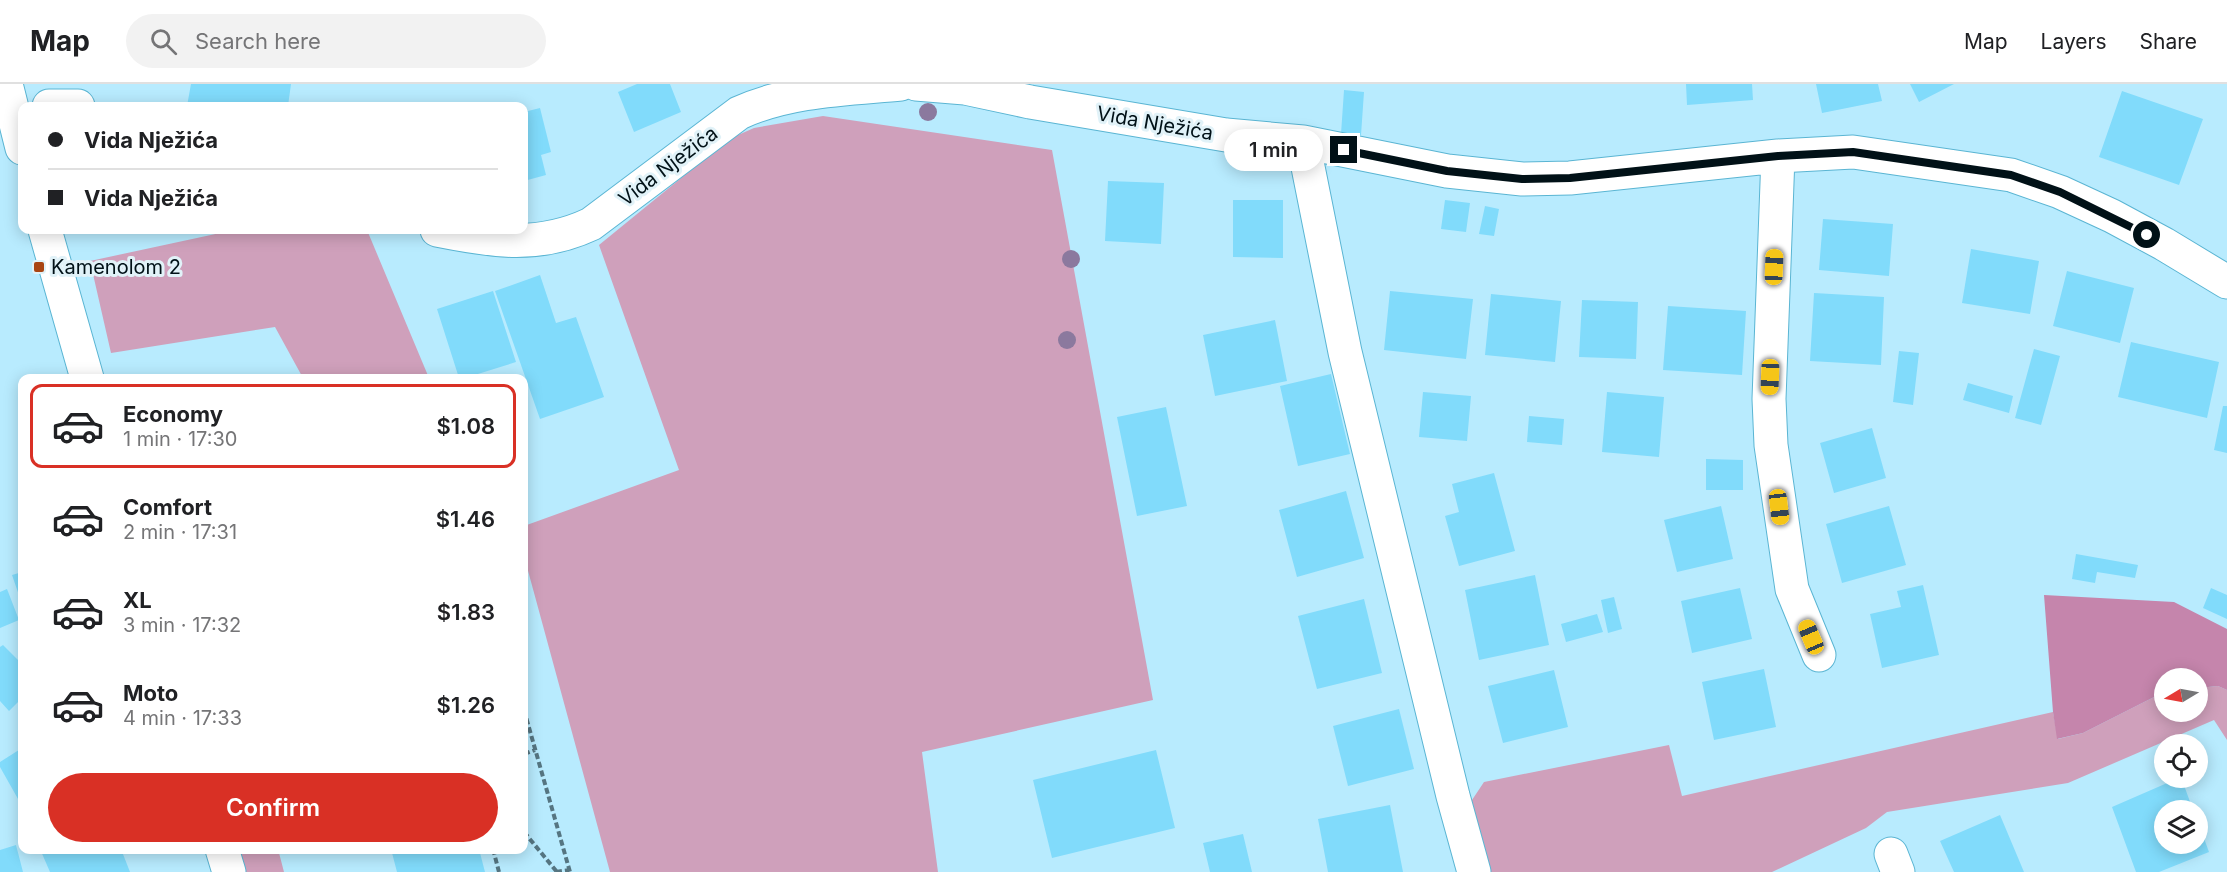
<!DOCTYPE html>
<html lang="en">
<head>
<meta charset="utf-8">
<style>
  :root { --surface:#fff; --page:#f2f2f2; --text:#202124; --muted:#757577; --line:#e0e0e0; --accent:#d93025 }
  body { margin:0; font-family:Inter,sans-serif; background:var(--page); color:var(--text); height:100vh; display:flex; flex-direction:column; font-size:22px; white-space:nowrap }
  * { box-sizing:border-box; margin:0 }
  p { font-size:20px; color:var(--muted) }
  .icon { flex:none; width:33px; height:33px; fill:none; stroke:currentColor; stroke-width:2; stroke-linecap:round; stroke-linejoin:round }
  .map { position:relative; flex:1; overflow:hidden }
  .panel { position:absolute; left:18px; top:290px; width:510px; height:480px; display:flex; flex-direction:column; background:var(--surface); border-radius:12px; box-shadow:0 3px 15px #0003 }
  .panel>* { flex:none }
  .banner { position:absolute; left:18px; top:18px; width:510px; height:132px; border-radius:12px; box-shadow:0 3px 15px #0003; display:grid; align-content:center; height:132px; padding:0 30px; background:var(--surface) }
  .needle { width:39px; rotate:260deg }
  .tools { position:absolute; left:2154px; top:584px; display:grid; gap:12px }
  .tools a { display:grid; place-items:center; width:54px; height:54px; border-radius:50%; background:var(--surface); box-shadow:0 3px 15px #0003; font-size:30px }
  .end { position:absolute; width:27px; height:27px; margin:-14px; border:8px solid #011117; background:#fff; box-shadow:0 0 0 3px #fff }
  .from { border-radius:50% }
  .bubble { position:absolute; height:42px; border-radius:21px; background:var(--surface); box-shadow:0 3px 15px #0003; font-size:20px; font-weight:600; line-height:42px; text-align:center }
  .car { position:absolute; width:18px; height:36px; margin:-18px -9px; border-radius:8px; box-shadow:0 0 4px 2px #0007; background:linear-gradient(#f5c518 24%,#345 0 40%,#f5c518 0 76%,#345 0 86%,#f5c518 0) }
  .banner b { display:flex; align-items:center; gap:21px; height:57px; font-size:22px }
  .banner b+b { border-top:2px solid var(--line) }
  .banner i { width:15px; height:15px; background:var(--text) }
  ul { padding:10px 0 0; list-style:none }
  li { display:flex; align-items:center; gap:18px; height:84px; margin:0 12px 9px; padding:0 18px; border:3px solid transparent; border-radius:12px }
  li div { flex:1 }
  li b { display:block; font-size:22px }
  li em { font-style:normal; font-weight:600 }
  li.on { border-color:var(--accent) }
  li>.icon { width:54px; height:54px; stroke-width:1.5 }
  .cta { display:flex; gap:12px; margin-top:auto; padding:12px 30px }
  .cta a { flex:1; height:69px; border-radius:36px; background:var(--accent); color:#fff; font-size:24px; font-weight:600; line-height:69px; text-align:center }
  header { display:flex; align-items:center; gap:36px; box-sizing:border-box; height:84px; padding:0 30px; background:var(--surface); border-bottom:2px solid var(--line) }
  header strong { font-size:28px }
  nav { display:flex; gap:33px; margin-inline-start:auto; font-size:21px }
  .search { width:420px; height:54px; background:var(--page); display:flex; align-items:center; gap:15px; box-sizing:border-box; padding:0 21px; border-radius:33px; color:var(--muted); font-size:22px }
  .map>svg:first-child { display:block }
</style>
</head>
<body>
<header>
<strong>Map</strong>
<div class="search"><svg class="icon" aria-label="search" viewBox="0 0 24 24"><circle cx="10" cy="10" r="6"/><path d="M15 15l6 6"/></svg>Search here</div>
<nav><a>Map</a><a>Layers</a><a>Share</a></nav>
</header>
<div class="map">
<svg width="2227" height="788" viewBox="0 0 2227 788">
  <rect width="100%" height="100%" fill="#b8ebfe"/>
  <path fill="#cfa0bb" d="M823,32L1052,66L1153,616L922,668L938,788H610L524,472V442L679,386L599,161L729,55L754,44Z
    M234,146H367L429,294H303L275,243L111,269L90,177Z
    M2218,602L2227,606V656L2214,636L2068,699L1887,728L1866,744L1772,788H1484L1470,719L1484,698L1669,661L1682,712L2053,628L2058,655L2083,649L2164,608V627H2198V604Z
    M240,765H278L284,788H246Z"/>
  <path fill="#c585ac" d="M2044,511L2174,518L2227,545V606L2218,602L2198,604V594H2164V608L2083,649L2057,655L2053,628Z"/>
  <path fill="#81dbfb" d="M191,0H291L288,22H187Z
    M637,0H670L681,28L634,48L618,8Z
    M1686,0H1752L1753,16L1687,21Z
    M1816,0H1878L1882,17L1822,29Z
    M1910,0H1954L1919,18Z
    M1344,6L1364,8L1361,51L1341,50Z
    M2122,7L2203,35L2179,101L2099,73Z
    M540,24L551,68L541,71L546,91L524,97V28Z
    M1108,97L1164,99L1161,160L1105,157Z
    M1233,116H1283V174L1233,173Z
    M1445,116L1470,119L1466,148L1441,145Z
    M1485,122L1499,125L1494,152L1479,150Z
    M1823,135L1893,140L1889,192L1819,186Z
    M1971,165L2039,177L2030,230L1962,219Z
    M2067,187L2134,204L2120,259L2053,242Z
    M540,191L556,239L576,233L604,313L540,335L495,207Z
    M493,207L516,278L465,294H459L437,225Z
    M1390,207L1473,215L1466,275L1384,266Z
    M1814,209L1884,213L1881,281L1810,277Z
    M1491,210L1561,217L1555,278L1485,271Z
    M1582,216L1638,218L1636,275L1579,273Z
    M1668,222L1746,227L1742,291L1663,286Z
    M1275,236L1287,297L1215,312L1203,251Z
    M2131,258L2219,278L2207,334L2118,313Z
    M2034,265L2060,272L2041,341L2015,334Z
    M1899,267L1919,269L1913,321L1893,318Z
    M1331,290L1350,370L1298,382L1280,302Z
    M1968,299L2013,312L2009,329L1963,316Z
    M1423,308L1471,312L1467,357L1419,353Z
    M1607,308L1664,313L1659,373L1602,368Z
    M2223,322H2227V369L2214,366Z
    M1166,323L1187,422L1137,432L1117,333Z
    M1529,332L1564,335L1562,361L1527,358Z
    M1872,344L1886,394L1834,409L1820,359Z
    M1706,375L1743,376V406H1706Z
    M1494,389L1515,467L1459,482L1445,432L1459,428L1452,400Z
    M1346,407L1364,474L1297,493L1279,426Z
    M1721,422L1733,475L1677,488L1664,436Z
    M1889,422L1906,481L1842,499L1826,440Z
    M2076,470L2138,481L2135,494L2097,488L2095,499L2072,495Z
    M22,488V520L12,491Z
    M1535,491L1549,561L1479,576L1465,506Z
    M1923,501L1939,571L1882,584L1870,530L1901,523L1897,507Z
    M1740,504L1752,555L1692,569L1681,517Z
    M2211,504L2227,511V535L2203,524Z
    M7,505L19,536L0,544V508Z
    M1614,513L1622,545L1608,549L1601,516Z
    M1364,515L1382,589L1317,605L1298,532Z
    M1597,530L1603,548L1566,558L1561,540Z
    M3,561L22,580V614L9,627L0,617V563Z
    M1764,585L1776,643L1714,656L1702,598Z
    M1554,586L1568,643L1503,659L1488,602Z
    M1399,625L1414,685L1348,702L1333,642Z
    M22,664V722L0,683V678Z
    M1156,666L1175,744L1052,774L1033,696Z
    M2181,693L2193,726H2164V759H2198V738L2209,768L2159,788H2136L2112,723Z
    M1390,721L1403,788H1328L1318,735Z
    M2000,731L2024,788H1954L1940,757Z
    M1243,750L1252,788H1210L1203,759Z
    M16,761L23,788H0V766Z
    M40,765H121L130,788H50Z
    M391,765H479L485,788H397Z"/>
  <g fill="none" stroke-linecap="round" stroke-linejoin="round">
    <g stroke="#5ab5d3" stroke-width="35">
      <path id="minor" d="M916,0L965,4L1030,18L1226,51L1303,58L1447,87L1522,95L1570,94L1778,72L1853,68L2011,91L2060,108L2112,132L2164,160L2227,198
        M49,22H78
        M1303,58L1345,268L1453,712L1474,788
        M1778,72L1769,315L1771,361L1792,505L1819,571
        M437,146C492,157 538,165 591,140L739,29C789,6 847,5 901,0
        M1891,770L1898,788"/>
    </g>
    <g stroke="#5ab5d3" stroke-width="35">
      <path id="primary" d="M6,0L22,64
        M45,146L87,294
        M222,765L229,788"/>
    </g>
    <path stroke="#557581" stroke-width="4" stroke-dasharray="6 3" stroke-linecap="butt" d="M524,626L570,788
      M524,670L535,666
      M524,748L557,788
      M493,765L499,788
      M556,788L569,786"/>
    <use href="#minor" stroke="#fff" stroke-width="33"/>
    <use href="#primary" stroke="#fff" stroke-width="33"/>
  </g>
  <g fill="#8b799e">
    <circle cx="928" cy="28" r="9"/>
    <circle cx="1071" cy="175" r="9"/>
    <circle cx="1067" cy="256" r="9"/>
  </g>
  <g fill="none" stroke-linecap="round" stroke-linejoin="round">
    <path stroke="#011117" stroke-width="8" d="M1344,66L1447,87L1522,95L1570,94L1778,72L1853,68L2011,91L2060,108L2147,151"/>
  </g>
  <rect fill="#a94512" stroke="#e1f2f8" stroke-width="2" x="33" y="177" width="12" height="12" rx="3"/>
  <g text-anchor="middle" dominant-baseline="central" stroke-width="6" stroke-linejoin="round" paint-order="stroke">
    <g font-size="20" fill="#011117" stroke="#e1f2f8">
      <text transform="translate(1155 39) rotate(10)">Vida Nježića</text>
      <text transform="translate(668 82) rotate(-37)">Vida Nježića</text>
    </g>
    <g font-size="20" fill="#011117" stroke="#e1f2f8" text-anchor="start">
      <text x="51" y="183">Kamenolom 2</text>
    </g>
  </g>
</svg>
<div class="tools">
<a><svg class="needle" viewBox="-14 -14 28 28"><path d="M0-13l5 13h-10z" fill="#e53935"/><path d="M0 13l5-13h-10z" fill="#757577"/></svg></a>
<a><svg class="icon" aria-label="locate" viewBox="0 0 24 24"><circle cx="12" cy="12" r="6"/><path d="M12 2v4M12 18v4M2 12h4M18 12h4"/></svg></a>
<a><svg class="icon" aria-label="layers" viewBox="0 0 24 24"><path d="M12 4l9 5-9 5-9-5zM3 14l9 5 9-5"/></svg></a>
</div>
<i class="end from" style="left:2147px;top:151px"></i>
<i class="end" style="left:1344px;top:66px"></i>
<div class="bubble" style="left:1224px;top:45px;width:99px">1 min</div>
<i class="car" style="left:1774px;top:183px;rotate:2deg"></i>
<i class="car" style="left:1770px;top:293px;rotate:182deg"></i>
<i class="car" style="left:1779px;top:423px;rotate:173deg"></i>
<i class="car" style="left:1811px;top:553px;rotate:337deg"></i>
<div class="banner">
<b><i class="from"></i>Vida Nježića</b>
<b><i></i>Vida Nježića</b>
</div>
<section class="panel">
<ul>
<li class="on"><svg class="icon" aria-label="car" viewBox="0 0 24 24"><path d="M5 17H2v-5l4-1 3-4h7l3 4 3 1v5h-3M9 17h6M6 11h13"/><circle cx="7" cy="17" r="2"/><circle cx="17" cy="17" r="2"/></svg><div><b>Economy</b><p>1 min · 17:30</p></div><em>$1.08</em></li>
<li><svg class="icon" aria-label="car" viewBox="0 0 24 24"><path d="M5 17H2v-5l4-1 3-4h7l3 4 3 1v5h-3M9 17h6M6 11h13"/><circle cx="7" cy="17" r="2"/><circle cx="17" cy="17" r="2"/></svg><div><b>Comfort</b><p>2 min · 17:31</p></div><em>$1.46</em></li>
<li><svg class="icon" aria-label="car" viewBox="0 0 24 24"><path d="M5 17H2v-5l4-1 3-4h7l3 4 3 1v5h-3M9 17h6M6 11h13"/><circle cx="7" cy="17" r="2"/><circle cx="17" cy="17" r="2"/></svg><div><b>XL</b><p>3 min · 17:32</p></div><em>$1.83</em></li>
<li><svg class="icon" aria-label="car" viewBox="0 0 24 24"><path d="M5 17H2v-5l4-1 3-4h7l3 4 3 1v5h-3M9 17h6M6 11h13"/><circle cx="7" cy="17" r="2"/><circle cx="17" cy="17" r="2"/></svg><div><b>Moto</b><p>4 min · 17:33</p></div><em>$1.26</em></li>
</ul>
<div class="cta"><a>Confirm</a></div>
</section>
</div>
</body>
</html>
